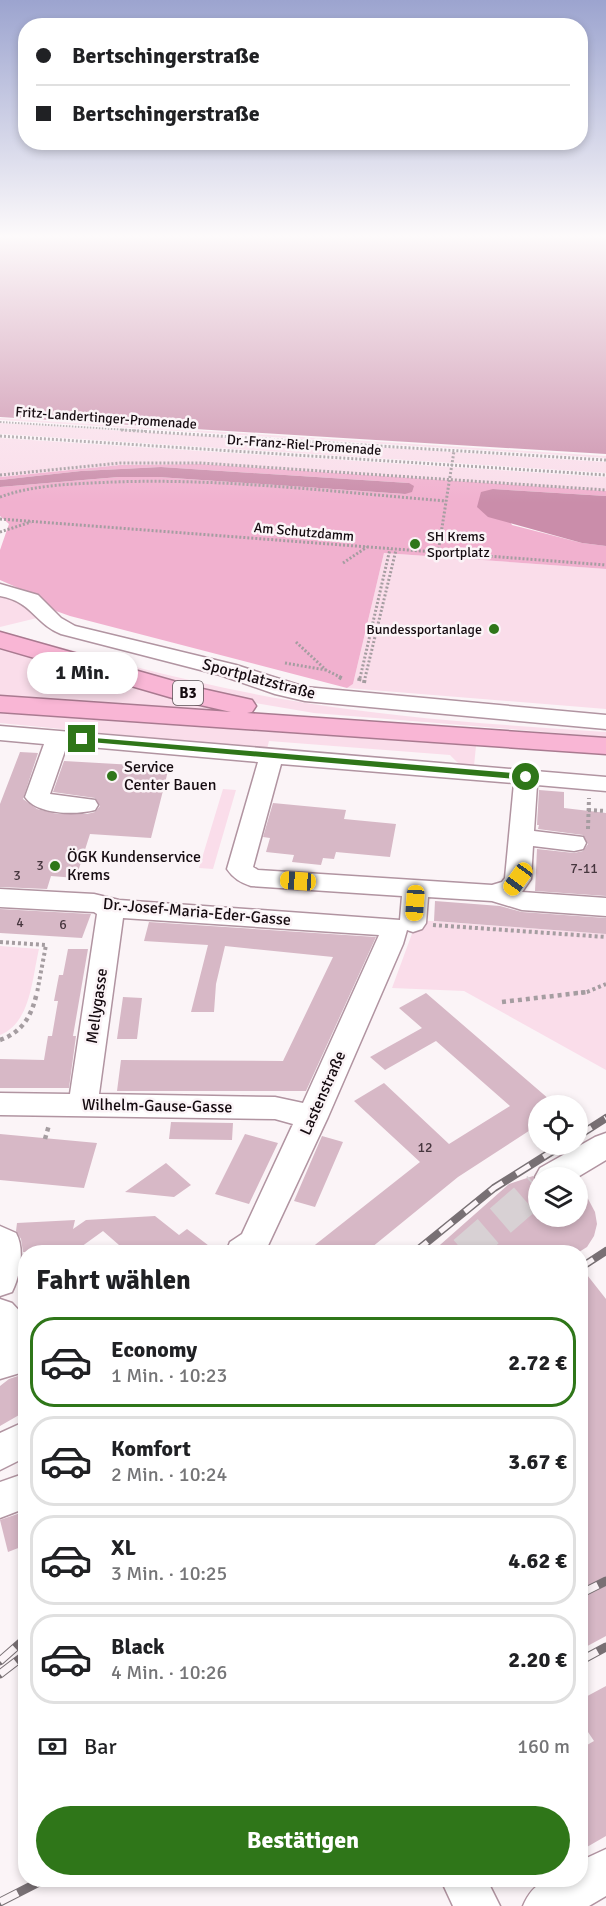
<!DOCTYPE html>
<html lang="de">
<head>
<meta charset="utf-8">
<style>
  :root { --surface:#fff; --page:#f6f6f6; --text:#202124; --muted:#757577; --line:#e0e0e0; --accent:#2f7619 }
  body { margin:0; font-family:Signika,sans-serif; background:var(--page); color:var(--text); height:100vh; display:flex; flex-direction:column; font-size:22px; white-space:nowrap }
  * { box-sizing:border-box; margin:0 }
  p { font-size:20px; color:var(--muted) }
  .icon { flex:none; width:33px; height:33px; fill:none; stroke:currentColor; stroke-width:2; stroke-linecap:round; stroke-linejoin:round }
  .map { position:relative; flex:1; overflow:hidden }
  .details { position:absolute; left:18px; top:1245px; width:570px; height:642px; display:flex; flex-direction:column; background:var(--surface); border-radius:24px; box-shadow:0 3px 9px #0003 }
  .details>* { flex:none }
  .guide { position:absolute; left:18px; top:18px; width:570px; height:132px; border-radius:24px; box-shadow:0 3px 9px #0003; display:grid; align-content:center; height:132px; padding:0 18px; background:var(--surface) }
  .buttons { position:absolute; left:528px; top:1095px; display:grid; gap:12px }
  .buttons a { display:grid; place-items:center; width:60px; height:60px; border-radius:50%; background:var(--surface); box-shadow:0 3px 9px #0003; font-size:30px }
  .end { position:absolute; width:27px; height:27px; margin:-14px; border:8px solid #2f7619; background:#fff; box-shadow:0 0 0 3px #fff }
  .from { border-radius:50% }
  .bubble { position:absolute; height:42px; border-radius:21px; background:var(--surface); box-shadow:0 3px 9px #0003; font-size:20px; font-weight:800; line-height:42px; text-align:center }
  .car { position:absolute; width:18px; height:36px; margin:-18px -9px; border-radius:8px; box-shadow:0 0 4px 2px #0007; background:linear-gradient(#f5c518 24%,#345 0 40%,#f5c518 0 76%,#345 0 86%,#f5c518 0) }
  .guide b { display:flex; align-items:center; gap:21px; height:57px; font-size:22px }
  .guide b+b { border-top:2px solid var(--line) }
  .guide i { width:15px; height:15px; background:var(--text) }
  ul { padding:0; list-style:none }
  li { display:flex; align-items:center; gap:18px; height:90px; margin:0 12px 9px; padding:0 6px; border:3px solid var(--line); border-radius:24px }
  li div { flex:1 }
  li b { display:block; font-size:22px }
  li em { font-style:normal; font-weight:800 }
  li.active { border-color:var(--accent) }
  li>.icon { width:54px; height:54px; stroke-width:1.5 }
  h2 { padding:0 18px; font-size:27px; line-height:72px }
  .pay { display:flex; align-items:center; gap:15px; height:66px; padding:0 18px; font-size:22px }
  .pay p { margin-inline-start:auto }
  .button { display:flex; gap:12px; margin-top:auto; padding:12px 18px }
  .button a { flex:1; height:69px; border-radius:36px; background:var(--accent); color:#fff; font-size:24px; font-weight:800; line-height:69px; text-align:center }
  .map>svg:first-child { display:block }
</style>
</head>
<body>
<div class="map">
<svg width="606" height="1906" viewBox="0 0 606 1906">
  <rect width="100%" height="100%" fill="#fbf4f7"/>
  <path fill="#faddea" d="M0,418L606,456V458L0,420Z
    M0,423L606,462V473L0,434Z
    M0,438L606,477V491L200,464L120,465L0,477Z
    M384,553L606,569V709L347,688L353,684Z
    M0,594L30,608L37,618L0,627Z
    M0,631C95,656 191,684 288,700C393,718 500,725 606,732V737L314,713L255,703L198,690L0,635Z
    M0,646L248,714L0,697Z
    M0,713L476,746L474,766L460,765L450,755L269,741L267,749L0,723Z
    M223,789L236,790L213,869L199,868Z
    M417,920L606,934V1070L464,991L392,988Z
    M0,946L39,949C32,978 31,1023 0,1035Z"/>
  <path fill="#f1b1cf" d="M200,464L606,491V496L493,489L512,525L582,543L606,546V569L384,553L353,684L347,688L70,616L56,611L34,595L0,580V550L9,524L0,516V487L119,477H158L405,494L409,483L161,467L81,471L0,480V477L120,465Z"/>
  <path fill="#ca8daa" d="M0,236H606V454L0,417Z
    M161,467L409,483L414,486L412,492L405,494L158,477H119L0,487V480L81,471Z
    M493,489L606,496V546L582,543L488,517L477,507L481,492Z"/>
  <path fill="#d7b8c6" d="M20,752L38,753L23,799L37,809L57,814H87L95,812L100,806L95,798L53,792L64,761L169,767L151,838L90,834L76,878L51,876L47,889L0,887V804Z
    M539,790L564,792V808L606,813V896L535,891L537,849L574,853L583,851L588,844L583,835L538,829L539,825H537Z
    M273,803L346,810L344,819L396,824L390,857L336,852L334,859L323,858L321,865L292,862L294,855L266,852L270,838L263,837Z
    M435,901L500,906L522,912L606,918V934L434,921Z
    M0,909L91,914L82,938L0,933Z
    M149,922L376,937L306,1091H117L121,1060L283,1061L333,957L225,946L216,984L214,1012H191L208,945L144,941Z
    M68,949H88L73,1036H76L69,1088H0V1059L44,1060L48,1036H52L58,1001H54L59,975H63Z
    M426,993L557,1106H538V1125L458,1177L366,1252H306L420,1162L354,1101L384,1083L449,1144L510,1106L436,1041L385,1070L370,1057L422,1028L399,1008Z
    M123,997L142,998L137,1039H117Z
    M171,1122L233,1123L232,1140L169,1139Z
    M0,1134L97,1143L84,1188L0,1180Z
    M245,1134L278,1143L249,1204L215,1194Z
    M322,1136L343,1142L315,1207L294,1201Z
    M166,1163L191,1185L174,1197L125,1192Z
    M533,1176L538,1185V1216H578V1180L595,1212L597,1224L594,1236L587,1247L579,1252H432L509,1184Z
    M155,1216L179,1235L187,1229L217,1252H127L103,1231L74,1252H23L21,1239L16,1231L17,1223L75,1220L73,1229L86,1220Z
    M580,1266L606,1299V1636L580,1650Z
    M26,1368V1411L0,1426V1386L9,1379L21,1375Z
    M26,1511V1545L8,1552L0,1520Z
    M606,1686V1836L580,1851V1749L594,1741L580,1720V1700Z"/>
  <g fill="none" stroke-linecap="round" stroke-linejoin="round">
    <path stroke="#d8d1d4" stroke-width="32" stroke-dasharray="32 16" stroke-linecap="butt" d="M464,1252L538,1188"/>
    <g stroke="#b194a1" stroke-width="3">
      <path id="minor" d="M0,584L38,595L61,618L75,626L236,665L305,687L606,715V729L305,701L275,694L220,675L61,634C34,623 33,602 0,596Z
        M0,726L606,777V791L537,785L534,831L583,837L586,843L583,849L574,851L533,846L531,879L522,892L606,898V916L522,910L492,901L428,897L426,923L422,929L413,932L407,930L403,944L328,1117L265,1252H226L230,1242L242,1234L293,1124L275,1119L0,1115V1093L70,1094L97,914L94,912L0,907V889L94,894L119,900L400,920L402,896L251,886C241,883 233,878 227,869L258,762L67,745L50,794L95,800L98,805L95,810C76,815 37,815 25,797L44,744L0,740ZM281,764L514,783L505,878L502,882L492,885L258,870L253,867ZM123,918L379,935L303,1103L275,1097L99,1094Z
        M606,1133V1160L576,1178H538V1183L535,1177L540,1168L595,1137Z
        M0,1226L16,1233C25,1249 20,1276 12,1292L0,1296Z
        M0,1299L12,1303L26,1318V1363L20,1373L0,1379Z
        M26,1421V1457L0,1470V1433Z
        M26,1473V1508L0,1518V1482Z
        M606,1849V1896L589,1906H523C536,1876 552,1880 580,1880V1861Z
        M441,1880H487L500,1906H453Z"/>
    </g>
    <g stroke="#a97a90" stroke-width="3">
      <path id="highway" d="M0,632L198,688L252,700L256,706L252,712L247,713L606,738V754L0,712V696L231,712L183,701L0,648Z"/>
    </g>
    <path stroke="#a59da1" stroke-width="2" stroke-dasharray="1.5 1.5" stroke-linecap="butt" d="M0,422L145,431"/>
    <path stroke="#a59da1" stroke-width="3" stroke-dasharray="2 2" stroke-linecap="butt" d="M121,430L606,460
      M0,436L606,475
      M0,475L120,463H201L606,490
      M0,497C36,484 75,484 113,482C224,478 335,492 446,501
      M0,519L606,565
      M0,532L31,522
      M438,553L454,451
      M343,563L367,547
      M296,642L326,670L342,678
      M285,663L326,670
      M360,678L390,549
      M365,678L396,550"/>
    <path stroke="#a59da1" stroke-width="4" stroke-dasharray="3 3" stroke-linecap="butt" d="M339,677L343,679
      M359,681L360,677
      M364,683L365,677
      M588,810L606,811
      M588,829L589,798
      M433,925L606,937
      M0,942L46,945L37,993
      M575,993L587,992L606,984"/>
    <path stroke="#a59da1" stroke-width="4.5" stroke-dasharray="4 4" stroke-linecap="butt" d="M502,1002L587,992
      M0,1040C23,1032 32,1015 37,992
      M45,1139L49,1125"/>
    <use href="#minor" fill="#fff" fill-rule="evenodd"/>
    <use href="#highway" fill="#f9b6d5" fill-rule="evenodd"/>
    <g stroke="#787074" stroke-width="8">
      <path id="rail-far1" d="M578,1136L606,1118
        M415,1252L494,1188L564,1144
        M580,1268L606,1251"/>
    </g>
    <g stroke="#787074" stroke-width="9">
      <path id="rail" d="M580,1594L606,1581
        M0,1661L26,1638
        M580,1661L606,1647
        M0,1674L26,1654
        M0,1902L43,1880"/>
    </g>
    <use href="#rail-far1" stroke="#fbf4f7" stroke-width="5" stroke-dasharray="16" stroke-linecap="butt"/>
    <use href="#rail" stroke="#fbf4f7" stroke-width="7" stroke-dasharray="20" stroke-linecap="butt"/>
  </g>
  <linearGradient id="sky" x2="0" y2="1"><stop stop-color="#9ca4cf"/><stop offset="0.47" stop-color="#fdfafb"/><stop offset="1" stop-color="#fdfafb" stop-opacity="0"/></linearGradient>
  <rect width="606" height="503" fill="url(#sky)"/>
  <path fill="#2f7619" d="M82,737L526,774L530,777L526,780L79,741L78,739Z"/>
  <g fill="#2f7619" stroke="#fbf4f7" stroke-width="2">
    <circle cx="415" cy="544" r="6"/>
    <circle cx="494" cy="629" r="6"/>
    <circle cx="112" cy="776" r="6"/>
    <circle cx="55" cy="866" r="6"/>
  </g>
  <g text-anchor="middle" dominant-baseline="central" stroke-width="5" stroke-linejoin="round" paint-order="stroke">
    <g font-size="14" fill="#150b10" stroke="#fbf4f7">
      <text transform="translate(106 418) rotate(4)">Fritz-Landertinger-Promenade</text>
      <text transform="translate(304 445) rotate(4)">Dr.-Franz-Riel-Promenade</text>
      <text transform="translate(304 532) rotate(5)">Am Schutzdamm</text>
    </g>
    <g font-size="14" fill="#150b10" stroke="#fbf4f7" text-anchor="start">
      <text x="427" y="536">SH Krems<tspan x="427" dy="16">Sportplatz</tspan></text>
      <text x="482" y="629" text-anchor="end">Bundessportanlage</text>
    </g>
    <g font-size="14" fill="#46363e">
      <text x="40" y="865">3</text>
      <text x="584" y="868">7-11</text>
      <text x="17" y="875">3</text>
      <text x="20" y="922">4</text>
      <text x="63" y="924">6</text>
      <text x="425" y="1147">12</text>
    </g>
    <rect fill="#fbf4f7" stroke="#5a5155" stroke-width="1.5" x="173" y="681" width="30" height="24" rx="4.5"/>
    <g font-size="15" font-weight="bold" fill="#150b10">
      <text x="188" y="693">B3</text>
    </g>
    <g font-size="16" fill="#150b10" stroke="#fbf4f7">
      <text transform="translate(259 679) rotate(15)">Sportplatzstraße</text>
      <text transform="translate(197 912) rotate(5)">Dr.-Josef-Maria-Eder-Gasse</text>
      <text transform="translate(97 1006) rotate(-82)">Mellygasse</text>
      <text transform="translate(323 1093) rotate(-66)">Lastenstraße</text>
      <text transform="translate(157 1106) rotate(1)">Wilhelm-Gause-Gasse</text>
    </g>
    <g font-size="16" fill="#150b10" stroke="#fbf4f7" text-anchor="start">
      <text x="124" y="767">Service<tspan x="124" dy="18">Center Bauen</tspan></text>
      <text x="67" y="857">ÖGK Kundenservice<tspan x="67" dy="18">Krems</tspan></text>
    </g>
  </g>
</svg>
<div class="buttons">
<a><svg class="icon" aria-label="locate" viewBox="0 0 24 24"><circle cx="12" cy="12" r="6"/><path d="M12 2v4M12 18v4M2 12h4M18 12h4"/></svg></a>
<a><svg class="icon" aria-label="layers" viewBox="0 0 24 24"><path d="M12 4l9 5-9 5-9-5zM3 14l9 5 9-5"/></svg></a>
</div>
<i class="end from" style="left:526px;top:777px"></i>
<i class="end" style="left:82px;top:739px"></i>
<div class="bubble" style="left:27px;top:652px;width:111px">1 Min.</div>
<i class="car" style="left:518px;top:879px;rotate:216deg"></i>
<i class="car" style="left:298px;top:881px;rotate:274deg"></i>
<i class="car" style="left:415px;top:903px;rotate:184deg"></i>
<div class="guide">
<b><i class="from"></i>Bertschingerstraße</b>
<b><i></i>Bertschingerstraße</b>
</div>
<section class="details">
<h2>Fahrt wählen</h2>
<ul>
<li class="active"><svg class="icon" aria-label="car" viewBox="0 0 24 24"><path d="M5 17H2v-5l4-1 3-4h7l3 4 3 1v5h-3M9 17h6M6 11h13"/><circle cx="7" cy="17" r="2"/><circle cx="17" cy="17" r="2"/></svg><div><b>Economy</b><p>1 Min. · 10:23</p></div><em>2.72 €</em></li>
<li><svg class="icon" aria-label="car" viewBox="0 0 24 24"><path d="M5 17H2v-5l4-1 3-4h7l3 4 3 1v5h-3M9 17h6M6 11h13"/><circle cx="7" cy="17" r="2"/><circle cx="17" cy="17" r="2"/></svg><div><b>Komfort</b><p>2 Min. · 10:24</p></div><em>3.67 €</em></li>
<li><svg class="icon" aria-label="car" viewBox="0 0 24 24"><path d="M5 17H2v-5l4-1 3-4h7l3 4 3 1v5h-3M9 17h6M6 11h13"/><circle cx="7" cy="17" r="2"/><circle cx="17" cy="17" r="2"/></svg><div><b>XL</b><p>3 Min. · 10:25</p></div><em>4.62 €</em></li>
<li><svg class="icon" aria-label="car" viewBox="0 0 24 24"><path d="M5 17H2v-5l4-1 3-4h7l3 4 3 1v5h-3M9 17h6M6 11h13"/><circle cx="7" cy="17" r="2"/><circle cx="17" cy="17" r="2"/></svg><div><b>Black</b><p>4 Min. · 10:26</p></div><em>2.20 €</em></li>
</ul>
<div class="pay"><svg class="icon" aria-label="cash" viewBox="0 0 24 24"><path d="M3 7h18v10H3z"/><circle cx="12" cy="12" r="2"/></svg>Bar<p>160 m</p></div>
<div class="button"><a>Bestätigen</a></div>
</section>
</div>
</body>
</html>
